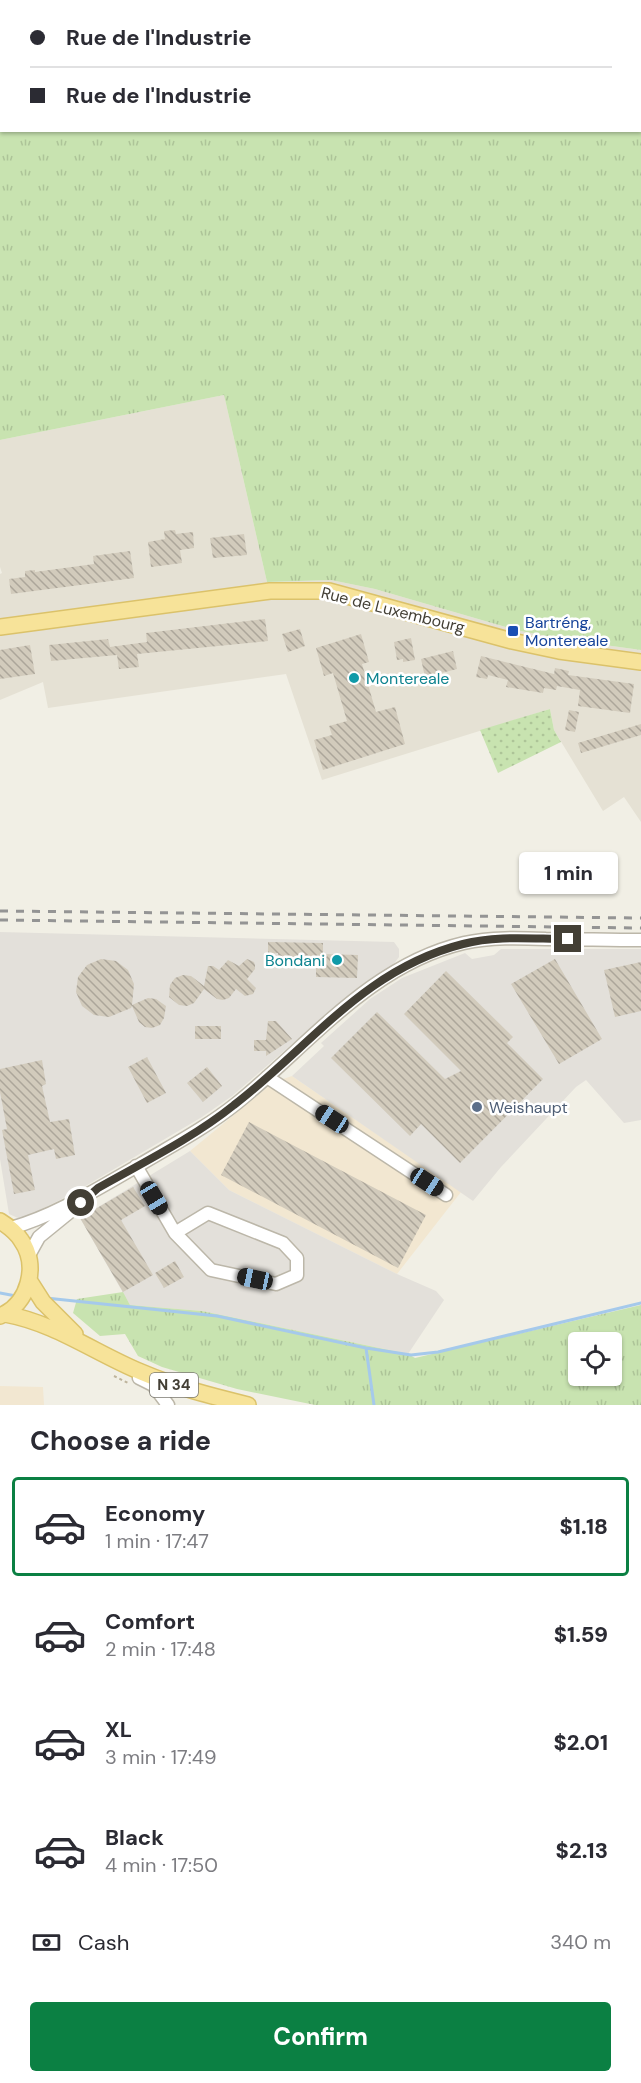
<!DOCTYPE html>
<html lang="en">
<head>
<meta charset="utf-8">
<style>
  :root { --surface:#fff; --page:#f7f7f7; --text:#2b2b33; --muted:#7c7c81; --line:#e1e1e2; --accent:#0b8043 }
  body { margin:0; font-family:"DM Sans",sans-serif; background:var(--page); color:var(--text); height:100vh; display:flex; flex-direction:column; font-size:22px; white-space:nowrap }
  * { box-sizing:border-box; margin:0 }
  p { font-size:20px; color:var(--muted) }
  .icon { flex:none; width:33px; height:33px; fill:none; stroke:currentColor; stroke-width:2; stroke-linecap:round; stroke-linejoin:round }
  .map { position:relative; height:1405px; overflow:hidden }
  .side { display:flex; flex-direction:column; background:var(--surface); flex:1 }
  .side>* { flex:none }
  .guide { position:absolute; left:0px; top:0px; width:642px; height:132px; box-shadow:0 2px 4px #0004; display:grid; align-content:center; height:132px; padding:0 30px; background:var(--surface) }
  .controls { position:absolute; left:568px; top:1332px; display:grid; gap:12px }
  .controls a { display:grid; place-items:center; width:54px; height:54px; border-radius:6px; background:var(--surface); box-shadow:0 2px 4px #0004; font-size:30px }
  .end { position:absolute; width:27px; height:27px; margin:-14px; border:8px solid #433f35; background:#fff; box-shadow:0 0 0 3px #fff }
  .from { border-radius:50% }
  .bubble { position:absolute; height:42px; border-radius:6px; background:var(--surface); box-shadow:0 2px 4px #0004; font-size:20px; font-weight:800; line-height:42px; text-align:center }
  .car { position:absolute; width:18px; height:36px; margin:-18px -9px; border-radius:8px; box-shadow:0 0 4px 2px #0007; background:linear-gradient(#222 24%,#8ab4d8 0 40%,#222 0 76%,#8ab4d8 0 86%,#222 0) }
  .guide b { display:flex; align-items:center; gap:21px; height:57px; font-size:22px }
  .guide b+b { border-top:2px solid var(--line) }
  .guide i { width:15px; height:15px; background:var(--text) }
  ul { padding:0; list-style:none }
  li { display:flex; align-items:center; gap:18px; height:99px; margin:0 12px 9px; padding:0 18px; border:3px solid transparent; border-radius:6px }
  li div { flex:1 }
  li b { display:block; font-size:22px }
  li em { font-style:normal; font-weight:800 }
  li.active { border-color:var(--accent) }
  li>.icon { width:54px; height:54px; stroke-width:1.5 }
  h2 { padding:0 30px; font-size:27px; line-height:72px }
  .pay { display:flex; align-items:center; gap:15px; height:66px; padding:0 30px; font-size:22px }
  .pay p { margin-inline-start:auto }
  .cta { display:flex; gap:12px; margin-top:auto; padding:12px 30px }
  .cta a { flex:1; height:69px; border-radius:6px; background:var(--accent); color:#fff; font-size:24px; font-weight:800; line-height:69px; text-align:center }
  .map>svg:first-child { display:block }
</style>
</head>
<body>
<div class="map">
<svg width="641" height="1405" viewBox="0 0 641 1405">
  <defs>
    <pattern id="grass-tufts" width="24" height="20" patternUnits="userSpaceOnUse" patternTransform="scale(1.5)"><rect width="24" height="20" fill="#c8e3b0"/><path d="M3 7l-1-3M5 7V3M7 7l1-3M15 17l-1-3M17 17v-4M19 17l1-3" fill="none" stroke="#adc498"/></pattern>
    <pattern id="park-dots" width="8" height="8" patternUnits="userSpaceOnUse" patternTransform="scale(1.5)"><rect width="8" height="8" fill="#c8e3b0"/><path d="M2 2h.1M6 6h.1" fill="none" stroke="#adc498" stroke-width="1.8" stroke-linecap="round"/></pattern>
    <pattern id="building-back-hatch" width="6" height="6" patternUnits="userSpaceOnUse" patternTransform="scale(1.5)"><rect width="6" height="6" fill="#d2cbbc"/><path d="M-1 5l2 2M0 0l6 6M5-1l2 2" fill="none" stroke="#aca69a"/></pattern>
  </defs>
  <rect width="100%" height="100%" fill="#f1efe5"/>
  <path fill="#e5e1d4" d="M224,395L267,582L331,580L375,589L516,630L561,639L641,650V822L624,797L603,811L554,730L550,709L322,780L286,674L48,708L43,682L0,700V574L2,573L0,567V440Z"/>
  <path fill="#f2e7d1" d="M292,1076L461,1192L397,1274L229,1190L190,1151L274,1082Z
    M0,1386L43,1387L44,1405H0Z"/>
  <path fill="#e3e0da" d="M0,932L394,942L399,949V957L393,965L367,981L349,995L232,1096L202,1117L72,1194L26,1217L18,1218L9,1214L0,1159Z
    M501,949H641V1120L624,1123L586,1080L576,1087L501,1167L473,1201L292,1076L324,1046L321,1043L370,999L402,978L465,953L472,959L494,955Z
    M190,1151L229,1190L397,1274L436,1291L444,1300L408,1354L202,1311L130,1305L80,1218Z"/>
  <path fill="url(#grass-tufts)" fill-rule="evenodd" d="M106,0H317L103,1Z
    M379,0H616L374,1Z
    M641,14V650L561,639L516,630L375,589L331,580L267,582L224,395L0,440V110L1,109L2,130H640Z
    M123,1292L130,1305L202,1311L408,1354L415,1358L641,1305V1405H315L237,1389L162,1367L138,1356L125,1334L100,1336L73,1313L77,1299ZM579,1342H612V1376H579Z"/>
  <path fill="url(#park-dots)" d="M550,709L554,730L561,742L498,773L480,730Z"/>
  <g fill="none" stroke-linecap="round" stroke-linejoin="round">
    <path stroke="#a5c9eb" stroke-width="3" d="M232,2L234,0
      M342,2L346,0
      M0,98L2,97
      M0,1293L16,1296
      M46,1298L217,1316L366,1348L411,1355L438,1352L641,1303
      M366,1348L374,1405"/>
  </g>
  <path fill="url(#building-back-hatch)" d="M175,530L176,534L193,532L194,548L180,550L182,563L151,567L148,542L165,539L164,531Z
    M244,534L247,555L213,558L210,538Z
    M130,551L134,578L11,594L9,579L25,577V571L35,570V572L94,564L93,556Z
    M265,619L268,641L137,654L139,667L119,669L117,655L51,661L49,645L108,639L110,647L147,642L146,633Z
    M300,629L305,646L288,652L282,634Z
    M361,634L369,662L362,664L376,712L395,707L405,744L323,770L314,740L332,735L329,726L347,721L333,673L324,676L316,648Z
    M411,638L415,660L403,662V659L397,660L394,642Z
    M30,645L35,674L0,679V650Z
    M453,651L457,669L425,677L421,659Z
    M481,656L554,674L555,668L569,671L568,675L634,684L630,713L578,706L580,690L557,686L556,690L544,688L543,693L506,687L508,680L488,675L487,679L476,677Z
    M569,710L579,712L575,732L565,730Z
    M641,724V735L581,753L578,743Z
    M268,942L323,943V954L358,955L357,978L316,977V966H296V957L278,958V953L268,954Z
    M101,959L116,961L128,970L134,984L132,1005L148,998L156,999L166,1006L164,1018L160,1025L152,1028L145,1027L139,1022L132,1006L131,1008L109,1017L94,1015L82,1006L76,992L78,977L87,965Z
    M247,959L254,962L255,965V969L247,979L256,988L253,994L245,996L236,989L229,998L223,1000L217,999L204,989L194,1003L187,1006L179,1005L169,997L170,985L175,978L183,975L191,976L204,986L208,966H213L219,970L228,960L239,966Z
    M555,959L602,1039L559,1064L511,984Z
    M641,962V1011L615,1017L604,970Z
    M446,971L513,1037L507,1043L543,1079L460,1163L421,1124L410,1136L331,1058L377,1012L445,1079L461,1071L404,1014Z
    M268,1021H276L292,1039L266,1056V1051H254V1040H266Z
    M195,1026H221V1039H195Z
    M147,1057L166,1093L147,1103L128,1067Z
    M42,1060L46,1084L42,1086L50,1122L69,1119L75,1155L56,1159L54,1149L28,1155L35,1190L14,1194L2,1130L7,1129L0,1092V1069Z
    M207,1067L222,1086L203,1102L187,1083Z
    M249,1122L426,1215L398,1268L221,1175Z
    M133,1187L145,1206L121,1220L153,1275L123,1292L80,1218Z
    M175,1261L184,1277L164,1288L155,1273Z"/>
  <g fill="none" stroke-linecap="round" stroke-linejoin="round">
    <g stroke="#bcb7a9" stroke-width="15">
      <path id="minor" d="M267,1077L446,1195
        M136,1166L175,1233L211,1270L276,1284L297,1275V1258L283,1243L208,1213L175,1233
        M11,1228C57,1215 100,1187 141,1164C173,1145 207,1127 237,1103C309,1045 370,965 464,943C491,937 519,938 546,939C577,939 609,940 641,940
        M29,1255L39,1237L82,1202
        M139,1378L153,1385L168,1405"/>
    </g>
    <g stroke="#dbc26a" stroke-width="18">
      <path id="major" d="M0,627L270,591H329L512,641L559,651L641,662
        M0,1221C8,1226 16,1232 21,1240C39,1265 29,1304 0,1316
        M29,1280L43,1302L75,1334
        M5,1314C55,1323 95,1353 141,1372C176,1387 211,1396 248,1405"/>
    </g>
    <path stroke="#bdb39b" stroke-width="2" stroke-dasharray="3 3" stroke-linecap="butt" d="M313,2L317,0
      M0,86L2,85
      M114,1376L128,1383"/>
    <use href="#minor" stroke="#fff" stroke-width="12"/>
    <use href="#major" stroke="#f7e399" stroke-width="15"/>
    <path stroke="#949494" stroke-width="3" stroke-dasharray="8 8" stroke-linecap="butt" d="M0,911L641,918
      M0,920L641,928"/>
  </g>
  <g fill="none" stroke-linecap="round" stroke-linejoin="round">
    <path stroke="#433f35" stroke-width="8" d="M81,1203L98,1188C144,1162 193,1138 234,1105C311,1046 364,969 463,944C497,935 533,939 568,939"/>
  </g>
  <rect fill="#1a4fb4" stroke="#fff" stroke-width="2" x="507" y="625" width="12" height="12" rx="3"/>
  <g fill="#0f9aa8" stroke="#fff" stroke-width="2">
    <circle cx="354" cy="678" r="6"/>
    <circle cx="337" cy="960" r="6"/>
  </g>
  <circle fill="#5c6f8a" stroke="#fff" stroke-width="2" cx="477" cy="1107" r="6"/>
  <g text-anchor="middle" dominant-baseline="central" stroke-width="5" stroke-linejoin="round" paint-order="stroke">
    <rect fill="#fff" stroke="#7b7972" stroke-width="1.5" x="150" y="1373" width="48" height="24" rx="4.5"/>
    <g font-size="15" font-weight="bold" fill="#433f35">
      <text x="174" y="1385">N 34</text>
    </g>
    <g font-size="16" fill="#433f35" stroke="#fff">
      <text transform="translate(393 610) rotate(14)">Rue de Luxembourg</text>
    </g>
    <g font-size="16" fill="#164399" stroke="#fff" text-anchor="start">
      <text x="525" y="622">Bartréng,<tspan x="525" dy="18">Montereale</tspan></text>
    </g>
    <g font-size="16" fill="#0d838f" stroke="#fff" text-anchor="start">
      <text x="366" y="678">Montereale</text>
      <text x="325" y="960" text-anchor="end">Bondani</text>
    </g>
    <g font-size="16" fill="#4e5e75" stroke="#fff" text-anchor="start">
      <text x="489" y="1107">Weishaupt</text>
    </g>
  </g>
</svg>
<div class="controls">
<a><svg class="icon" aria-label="locate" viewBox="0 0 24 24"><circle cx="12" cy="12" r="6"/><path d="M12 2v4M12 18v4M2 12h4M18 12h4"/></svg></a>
</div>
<i class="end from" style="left:81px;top:1203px"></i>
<i class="end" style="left:568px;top:939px"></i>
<div class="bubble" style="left:519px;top:852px;width:99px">1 min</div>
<i class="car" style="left:332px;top:1119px;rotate:303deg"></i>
<i class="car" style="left:427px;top:1182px;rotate:123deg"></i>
<i class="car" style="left:154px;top:1198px;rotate:149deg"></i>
<i class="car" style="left:255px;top:1279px;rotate:282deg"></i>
<div class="guide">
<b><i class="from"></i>Rue de l'Industrie</b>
<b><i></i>Rue de l'Industrie</b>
</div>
</div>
<section class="side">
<h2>Choose a ride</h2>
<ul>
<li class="active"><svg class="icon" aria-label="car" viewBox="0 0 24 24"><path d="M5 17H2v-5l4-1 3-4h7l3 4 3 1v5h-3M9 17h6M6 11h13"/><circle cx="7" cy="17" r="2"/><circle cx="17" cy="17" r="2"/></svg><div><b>Economy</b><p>1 min · 17:47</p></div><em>$1.18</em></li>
<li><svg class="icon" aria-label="car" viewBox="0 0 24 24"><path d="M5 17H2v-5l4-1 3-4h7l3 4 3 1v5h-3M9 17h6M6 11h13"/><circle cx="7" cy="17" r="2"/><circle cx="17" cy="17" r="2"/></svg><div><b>Comfort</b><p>2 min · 17:48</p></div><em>$1.59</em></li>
<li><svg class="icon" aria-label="car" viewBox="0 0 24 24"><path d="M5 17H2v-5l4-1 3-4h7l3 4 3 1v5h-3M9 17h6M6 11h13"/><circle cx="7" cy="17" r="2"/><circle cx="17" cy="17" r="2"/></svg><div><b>XL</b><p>3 min · 17:49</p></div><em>$2.01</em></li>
<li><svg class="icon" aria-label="car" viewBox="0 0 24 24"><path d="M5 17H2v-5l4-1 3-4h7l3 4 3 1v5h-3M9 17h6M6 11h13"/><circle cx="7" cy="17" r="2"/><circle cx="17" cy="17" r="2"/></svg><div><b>Black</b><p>4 min · 17:50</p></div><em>$2.13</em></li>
</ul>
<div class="pay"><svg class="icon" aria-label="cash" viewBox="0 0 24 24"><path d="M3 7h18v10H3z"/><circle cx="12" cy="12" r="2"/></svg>Cash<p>340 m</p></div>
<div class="cta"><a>Confirm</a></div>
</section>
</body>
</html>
